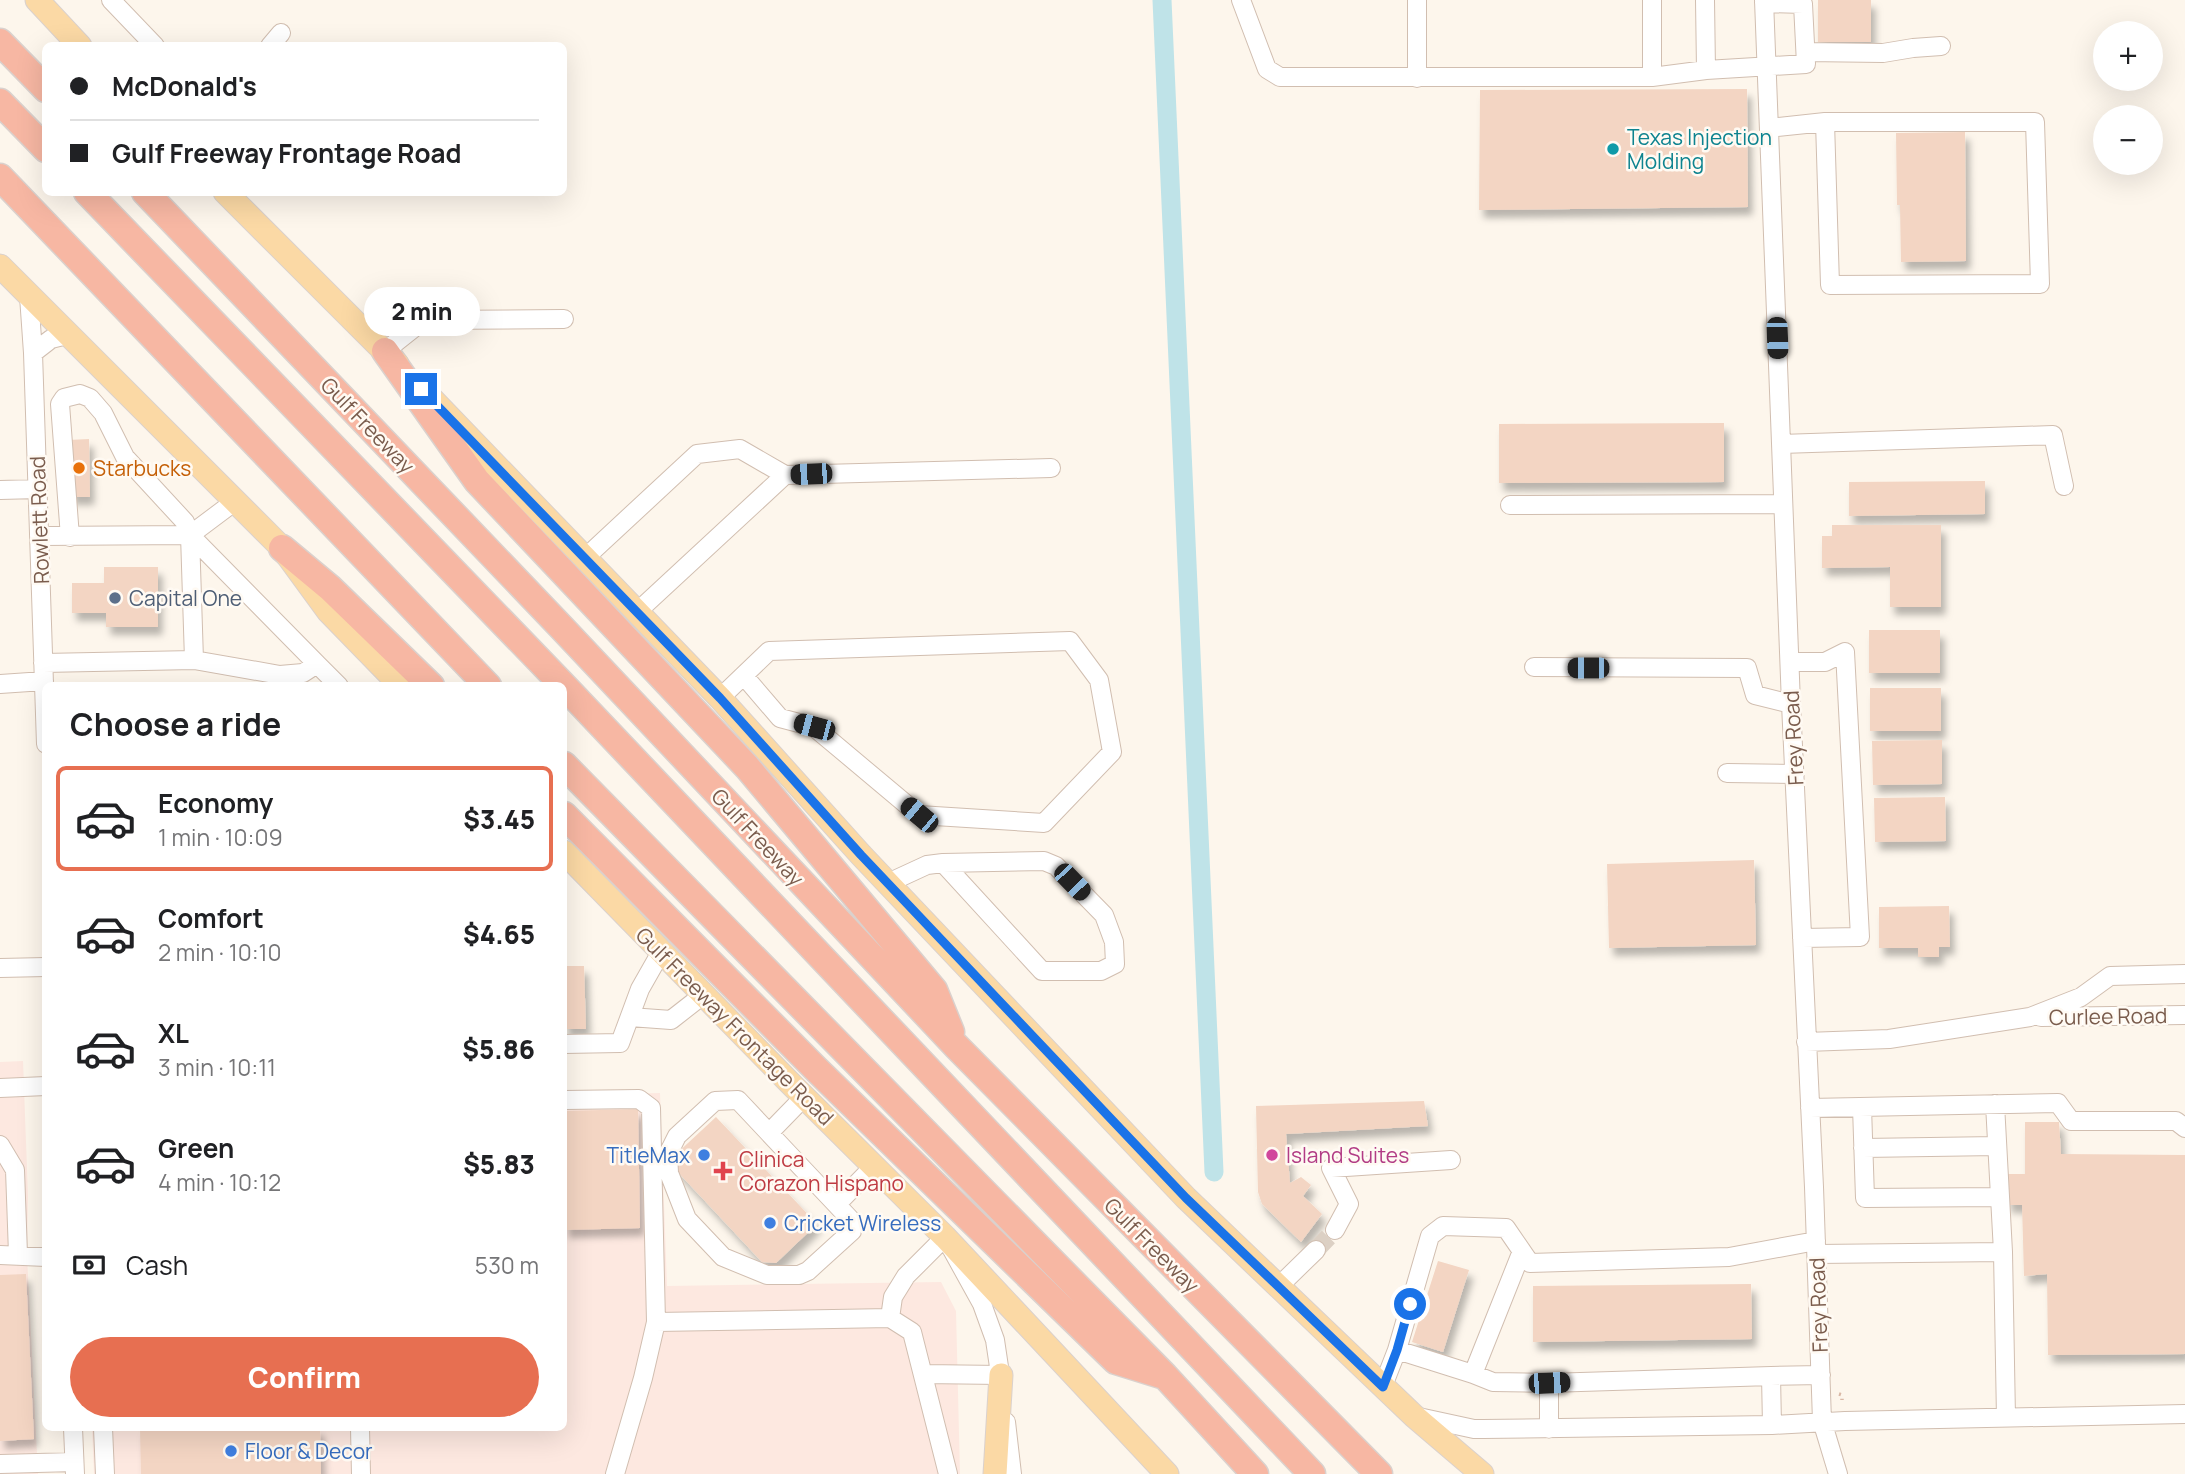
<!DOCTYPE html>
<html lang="en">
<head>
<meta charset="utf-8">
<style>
  :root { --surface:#fff; --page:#f2f2f2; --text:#202124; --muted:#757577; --line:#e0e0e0; --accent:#e76f51 }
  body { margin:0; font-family:Manrope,sans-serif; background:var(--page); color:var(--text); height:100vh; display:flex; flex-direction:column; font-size:26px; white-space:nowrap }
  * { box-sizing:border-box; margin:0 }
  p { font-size:23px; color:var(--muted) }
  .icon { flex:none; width:38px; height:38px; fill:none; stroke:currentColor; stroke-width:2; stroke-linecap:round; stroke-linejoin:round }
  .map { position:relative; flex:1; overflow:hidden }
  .details { position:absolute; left:42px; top:682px; width:525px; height:749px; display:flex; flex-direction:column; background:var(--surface); border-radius:10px; box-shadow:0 7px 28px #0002 }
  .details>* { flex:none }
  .top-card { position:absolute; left:42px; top:42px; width:525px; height:154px; border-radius:10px; box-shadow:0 7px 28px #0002; display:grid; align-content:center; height:154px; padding:0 28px; background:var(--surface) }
  .controls { position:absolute; left:2093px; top:21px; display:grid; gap:14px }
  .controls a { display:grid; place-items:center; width:70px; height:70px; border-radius:50%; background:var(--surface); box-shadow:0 7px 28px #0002; font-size:35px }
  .end { position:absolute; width:32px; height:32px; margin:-16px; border:9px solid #1a73e8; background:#fff; box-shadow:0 0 0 4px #fff }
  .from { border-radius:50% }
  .bubble { position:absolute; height:49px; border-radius:24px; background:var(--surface); box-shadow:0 7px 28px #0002; font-size:23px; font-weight:800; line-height:49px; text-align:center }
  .car { position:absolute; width:21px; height:42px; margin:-21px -10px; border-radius:9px; box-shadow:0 0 5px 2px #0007; background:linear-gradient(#222 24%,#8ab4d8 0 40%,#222 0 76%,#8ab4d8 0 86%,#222 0) }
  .top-card b { display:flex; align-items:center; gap:24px; height:66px; font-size:26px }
  .top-card b+b { border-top:2px solid var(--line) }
  .top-card i { width:18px; height:18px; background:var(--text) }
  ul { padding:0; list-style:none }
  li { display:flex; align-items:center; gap:21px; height:105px; margin:0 14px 10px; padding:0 14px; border:4px solid transparent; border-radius:10px }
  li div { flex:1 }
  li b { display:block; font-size:26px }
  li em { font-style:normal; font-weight:800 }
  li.current { border-color:var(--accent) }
  li>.icon { width:63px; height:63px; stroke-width:1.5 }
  h2 { padding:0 28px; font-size:32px; line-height:84px }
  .pay { display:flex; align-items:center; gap:18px; height:77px; padding:0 28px; font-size:26px }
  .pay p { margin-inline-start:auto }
  .primary-button { display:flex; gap:14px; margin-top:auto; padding:14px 28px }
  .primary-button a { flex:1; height:80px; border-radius:42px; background:var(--accent); color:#fff; font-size:28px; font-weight:800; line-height:80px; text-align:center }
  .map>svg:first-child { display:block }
</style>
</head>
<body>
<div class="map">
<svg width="2185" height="1474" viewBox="0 0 2185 1474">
  <defs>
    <filter id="shadow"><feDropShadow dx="4.5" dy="8" stdDeviation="3.5" flood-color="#0004"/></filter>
  </defs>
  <rect width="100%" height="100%" fill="#fdf6ec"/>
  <path fill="#fde8e0" d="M23,1061L28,1196L27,1255L38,1474H0V1062Z
    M660,1093L667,1286L941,1282L956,1311L960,1474H94L92,1428H564V1095Z"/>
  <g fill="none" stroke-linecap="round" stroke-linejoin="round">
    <path stroke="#bfe3e8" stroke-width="19" d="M1162,0L1214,1172"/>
  </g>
  <path fill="#f3d5c3" filter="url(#shadow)" d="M1818,0H1871V42H1818Z
    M1747,89L1748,207L1479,210L1480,90Z
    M1965,132L1966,261L1901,262L1900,205H1897L1896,133Z
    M1724,423V482L1499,483V424Z
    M89,439L90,497H69L68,440Z
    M1985,481V514L1849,516V482Z
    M1832,525H1941V607H1890V567L1822,568V536H1832Z
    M104,567H158V627H106V613H72V583H104Z
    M1869,630H1940V673H1869Z
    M1870,688H1941V731H1870Z
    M1942,740V784L1873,785L1872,741Z
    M1945,797L1946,841L1875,842L1874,798Z
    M1754,860L1756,945L1609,948L1607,864Z
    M1949,906L1950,947H1939V957H1918V948H1879V907Z
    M564,966H584L586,1029H564Z
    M1424,1101L1428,1126L1286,1134L1290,1183L1301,1177L1311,1185L1303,1196L1322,1214L1301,1242L1262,1204L1258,1192L1256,1106Z
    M638,1109L640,1228L564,1230V1111Z
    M716,1117L817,1224L776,1263L762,1262L675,1169L674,1156Z
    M2025,1122H2059L2061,1154L2185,1155V1354L2048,1355L2047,1274L2024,1276L2022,1205H2007L2005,1174H2025Z
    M1438,1261L1469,1270L1443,1352L1412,1342Z
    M26,1274L34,1439L0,1441V1275Z
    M1751,1284L1752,1339L1533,1342V1286Z
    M140,1428H320L321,1474H141Z"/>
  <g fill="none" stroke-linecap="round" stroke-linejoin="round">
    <path stroke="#dcd0c4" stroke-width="18" stroke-dasharray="18 9" stroke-linecap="butt" d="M1316,1250L1335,1230"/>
    <g stroke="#d1beb0" stroke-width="20">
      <path id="minor" d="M111,0L155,46
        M1241,0L1267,69L1280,77H1652L1706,70
        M1417,0V78
        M1652,0V77
        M1705,0L1706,70L1806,64L1803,4L1764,3
        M1764,0L1791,704L1814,1187L1822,1421L1838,1474
        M270,46L281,33
        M1806,52L1883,53L1913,48L1941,46
        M1825,122H2035L2040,284L1830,285Z
        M1769,128L1825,122
        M29,296L33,353L46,744
        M385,351L424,320L564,319
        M33,353L51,339L67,335
        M1781,444L2053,435L2064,486
        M0,490L38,489
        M1510,505L1783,504
        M190,535L317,664L303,673L280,675L194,660
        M39,536L190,535L234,502
        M585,558L697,454L740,449L785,475L1051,468
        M637,612L785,475
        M1790,662H1825L1845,652L1860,937L1802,938
        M43,663L194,660L190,535L185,522L125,457L103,413L90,398L80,394L64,398L60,404L70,537
        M317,664L339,686
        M1534,667L1747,668L1755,695L1791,704
        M0,684L44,681
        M720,698L769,651L1070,641L1099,680L1112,752L1044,823L919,815L814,727L780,718L744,676
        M1727,773L1795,774
        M888,883L927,865L943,863L1044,861L1056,866L1104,915L1114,942L1115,964L1101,971H1042L943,863
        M0,968L46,967
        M630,1017L671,1020L703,995
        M2041,1017L2185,1015
        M1806,1042L1889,1039L2030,1017L2081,997L2110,976L2185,974
        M564,1044L620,1043L640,989L661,952
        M0,1088L46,1086
        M564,1100L639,1099L651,1108L656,1322
        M1995,1104L2003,1252
        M1862,1107L1865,1198L2000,1197
        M1810,1108L2058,1103L2071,1121H2176L2185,1128
        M769,1133L851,1220L852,1231L808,1271L799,1275H767L723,1257L687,1219L669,1173L668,1154L677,1136L715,1101L738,1100L769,1133L804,1097
        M0,1145L15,1170L18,1254
        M1863,1148L1997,1146
        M837,1204L874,1166
        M1335,1230L1349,1204L1331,1168L1451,1160
        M1817,1254L2003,1252L2006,1418
        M0,1255L46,1257
        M1278,1287L1316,1250
        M890,1318L912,1332L948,1474
        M1397,1350L1473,1374L1522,1251
        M923,1374L1001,1375
        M1473,1374L1493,1382L1549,1383
        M1771,1376L1821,1375
        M1383,1386L1397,1350L1430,1236L1443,1226L1506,1228L1530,1263L1729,1257L1816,1241
        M1414,1416L1474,1429H1483L1772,1425L1845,1421L2185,1414
        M1006,1422L1012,1474
        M73,1428L75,1474
        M103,1428L105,1474
        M360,1428L361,1474
        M1549,1429V1383L1771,1376L1772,1425
        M0,1464L74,1462
        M615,1474L643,1378L656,1322L890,1318L893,1297L906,1276L945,1237L982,1304L995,1340L1002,1387"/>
    </g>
    <g stroke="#dad1cd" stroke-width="25">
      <path id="major" d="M37,0L80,46
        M225,192L397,364
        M0,266L282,548L328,611L401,686
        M426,393L720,698L861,855L1186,1198L1414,1416L1482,1474
        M564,852L789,1082L945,1237L1167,1474
        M995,1474L1001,1375"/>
    </g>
    <g stroke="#dad1cd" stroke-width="29">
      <path id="highway" d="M0,42L46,89
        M0,102L46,149
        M0,177L488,686
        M87,192L566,688L1312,1474
        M145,192L562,628L957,1047L1379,1474
        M385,351L477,481L747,767L934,990L951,1032
        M282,548L330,588L431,686
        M564,765L1165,1376L1255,1474
        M564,815L815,1068L1116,1361L1161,1375"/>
    </g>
    <path stroke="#d9b8a5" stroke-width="3.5" stroke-dasharray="2 5" stroke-linecap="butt" d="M1839,1394L1842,1395V1400"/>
    <use href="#minor" stroke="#fff" stroke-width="18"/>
    <use href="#major" stroke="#fbd9a5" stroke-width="23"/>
    <use href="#highway" stroke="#f7b7a3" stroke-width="26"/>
  </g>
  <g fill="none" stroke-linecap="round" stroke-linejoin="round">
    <path stroke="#1a73e8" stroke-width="9" d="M421,389L720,698L861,855L1186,1198L1383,1387L1397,1350L1410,1304"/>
  </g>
  <circle fill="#0f9aa8" stroke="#fffaf3" stroke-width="2.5" cx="1613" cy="149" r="7"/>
  <circle fill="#e8710a" stroke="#fffaf3" stroke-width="2.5" cx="79" cy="468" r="7"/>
  <circle fill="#5c6f8a" stroke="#fffaf3" stroke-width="2.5" cx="115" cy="598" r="7"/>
  <g fill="#3f7fe0" stroke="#fffaf3" stroke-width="2.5">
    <circle cx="704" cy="1155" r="7"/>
    <circle cx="770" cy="1223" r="7"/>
    <circle cx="231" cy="1451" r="7"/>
  </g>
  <circle fill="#d1479c" stroke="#fffaf3" stroke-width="2.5" cx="1272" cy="1155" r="7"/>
  <path fill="#e0444e" stroke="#fffaf3" stroke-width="2.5" d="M719.5 1160.5h7v7h7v7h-7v7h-7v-7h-7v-7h7z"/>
  <g text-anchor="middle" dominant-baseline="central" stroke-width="5" stroke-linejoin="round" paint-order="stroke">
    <g font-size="21" fill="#0d838f" stroke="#fffaf3" text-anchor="start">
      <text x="1627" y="137">Texas Injection<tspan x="1627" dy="24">Molding</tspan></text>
    </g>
    <g font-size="21" fill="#7a5c4d" stroke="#fffaf3">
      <text transform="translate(368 425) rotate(46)">Gulf Freeway</text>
      <text transform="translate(39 520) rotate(-92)">Rowlett Road</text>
      <text transform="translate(1793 738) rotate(-93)">Frey Road</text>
      <text transform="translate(758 837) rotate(47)">Gulf Freeway</text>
      <text transform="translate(2108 1016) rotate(-1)">Curlee Road</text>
      <text transform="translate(735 1026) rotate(45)">Gulf Freeway Frontage Road</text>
      <text transform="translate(1152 1245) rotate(45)">Gulf Freeway</text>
      <text transform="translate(1818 1305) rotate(-92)">Frey Road</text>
    </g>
    <g font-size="21" fill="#c56008" stroke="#fffaf3" text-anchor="start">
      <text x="93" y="468">Starbucks</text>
    </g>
    <g font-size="21" fill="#4e5e75" stroke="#fffaf3" text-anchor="start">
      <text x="129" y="598">Capital One</text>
    </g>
    <g font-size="21" fill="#366cbe" stroke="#fffaf3" text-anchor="start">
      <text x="690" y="1155" text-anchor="end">TitleMax</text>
      <text x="784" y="1223">Cricket Wireless</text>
      <text x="245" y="1451">Floor &amp; Decor</text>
    </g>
    <g font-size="21" fill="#b23c85" stroke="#fffaf3" text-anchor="start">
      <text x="1286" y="1155">Island Suites</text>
    </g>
    <g font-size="21" fill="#be3a42" stroke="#fffaf3" text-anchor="start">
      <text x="739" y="1159">Clinica<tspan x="739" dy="24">Corazon Hispano</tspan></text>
    </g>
  </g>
</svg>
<div class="controls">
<a>+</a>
<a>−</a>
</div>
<i class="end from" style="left:1410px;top:1304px"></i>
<i class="end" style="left:421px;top:389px"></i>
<div class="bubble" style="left:364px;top:287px;width:116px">2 min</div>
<i class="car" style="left:1777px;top:338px;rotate:178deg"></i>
<i class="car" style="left:811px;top:474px;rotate:268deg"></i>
<i class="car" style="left:1588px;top:668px;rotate:270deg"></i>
<i class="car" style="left:814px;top:727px;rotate:285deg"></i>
<i class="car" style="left:919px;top:815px;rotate:310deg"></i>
<i class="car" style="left:1072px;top:882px;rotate:136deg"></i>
<i class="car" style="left:1549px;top:1383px;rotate:88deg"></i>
<div class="top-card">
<b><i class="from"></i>McDonald's</b>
<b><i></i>Gulf Freeway Frontage Road</b>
</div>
<section class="details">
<h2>Choose a ride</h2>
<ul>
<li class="current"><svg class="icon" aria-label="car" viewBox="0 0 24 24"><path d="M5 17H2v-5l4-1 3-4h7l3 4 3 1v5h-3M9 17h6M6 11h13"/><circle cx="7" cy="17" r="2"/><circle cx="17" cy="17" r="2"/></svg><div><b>Economy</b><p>1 min · 10:09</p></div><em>$3.45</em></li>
<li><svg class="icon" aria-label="car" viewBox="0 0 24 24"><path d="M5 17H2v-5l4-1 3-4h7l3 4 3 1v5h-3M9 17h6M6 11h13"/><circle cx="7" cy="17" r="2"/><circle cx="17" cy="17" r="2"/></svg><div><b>Comfort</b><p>2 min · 10:10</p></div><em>$4.65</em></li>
<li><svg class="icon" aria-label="car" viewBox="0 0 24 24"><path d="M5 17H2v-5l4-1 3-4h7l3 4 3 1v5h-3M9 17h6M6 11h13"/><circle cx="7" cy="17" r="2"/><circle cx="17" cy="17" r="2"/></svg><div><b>XL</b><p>3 min · 10:11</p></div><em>$5.86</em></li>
<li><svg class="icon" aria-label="car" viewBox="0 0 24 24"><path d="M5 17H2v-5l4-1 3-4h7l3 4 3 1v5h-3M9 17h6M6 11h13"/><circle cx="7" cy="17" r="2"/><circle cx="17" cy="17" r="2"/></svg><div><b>Green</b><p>4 min · 10:12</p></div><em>$5.83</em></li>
</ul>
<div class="pay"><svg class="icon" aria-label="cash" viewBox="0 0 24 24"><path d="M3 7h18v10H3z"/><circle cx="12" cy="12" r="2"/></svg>Cash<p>530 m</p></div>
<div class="primary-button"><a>Confirm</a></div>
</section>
</div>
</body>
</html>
